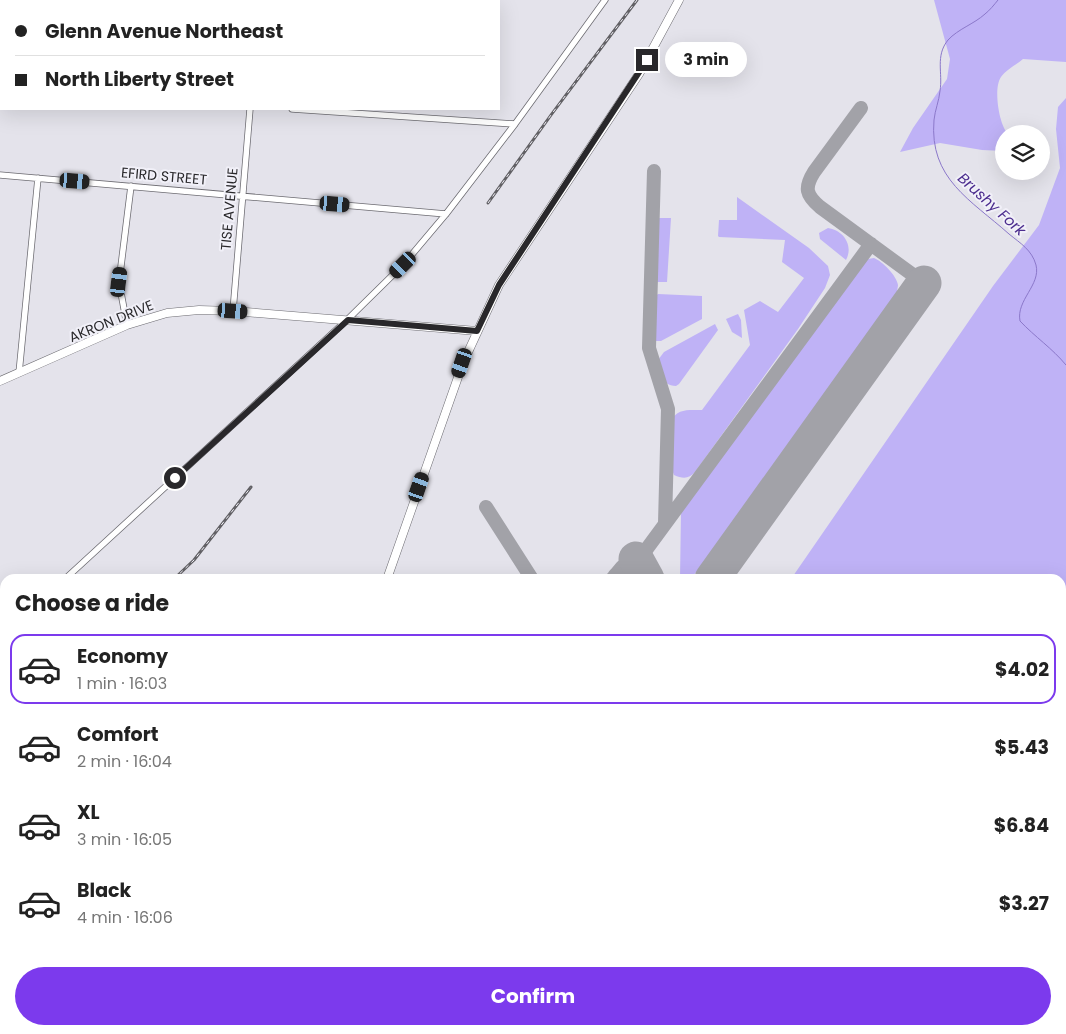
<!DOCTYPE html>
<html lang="en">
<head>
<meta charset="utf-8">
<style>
  :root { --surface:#fff; --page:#f6f6f6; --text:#222; --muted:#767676; --line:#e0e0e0; --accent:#7c3aed }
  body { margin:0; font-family:Poppins,sans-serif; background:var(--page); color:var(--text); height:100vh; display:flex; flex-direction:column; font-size:19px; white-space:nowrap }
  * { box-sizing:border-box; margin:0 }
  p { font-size:16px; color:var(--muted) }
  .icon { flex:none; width:28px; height:28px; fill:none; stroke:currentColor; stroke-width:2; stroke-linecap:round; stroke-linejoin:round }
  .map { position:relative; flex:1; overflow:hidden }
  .side { position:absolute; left:0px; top:574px; width:1066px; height:461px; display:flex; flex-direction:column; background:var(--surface); border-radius:15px 15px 0 0; box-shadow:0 5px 20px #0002 }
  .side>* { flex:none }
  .hud { position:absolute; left:0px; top:0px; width:500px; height:110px; box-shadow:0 5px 20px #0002; display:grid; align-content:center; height:110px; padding:0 15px; background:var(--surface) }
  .controls { position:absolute; left:995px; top:125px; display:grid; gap:10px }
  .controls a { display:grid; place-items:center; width:55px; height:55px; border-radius:50%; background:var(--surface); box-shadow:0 5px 20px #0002; font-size:25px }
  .end { position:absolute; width:22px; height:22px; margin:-11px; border:6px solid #29282b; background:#fff; box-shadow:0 0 0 2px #fff }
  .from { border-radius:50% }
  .bubble { position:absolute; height:35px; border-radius:18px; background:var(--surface); box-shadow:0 5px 20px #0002; font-size:16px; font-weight:700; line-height:35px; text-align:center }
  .car { position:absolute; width:15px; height:30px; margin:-15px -8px; border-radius:6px; box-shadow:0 0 4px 1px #0007; background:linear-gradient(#222 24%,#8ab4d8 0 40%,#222 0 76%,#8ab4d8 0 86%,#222 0) }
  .hud b { display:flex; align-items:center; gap:18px; height:48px; font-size:19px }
  .hud b+b { border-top:1px solid var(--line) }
  .hud i { width:12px; height:12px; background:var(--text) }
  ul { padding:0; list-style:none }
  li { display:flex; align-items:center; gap:15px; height:70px; margin:0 10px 8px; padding:0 5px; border:2px solid transparent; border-radius:15px }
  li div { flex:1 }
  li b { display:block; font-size:19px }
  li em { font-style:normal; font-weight:700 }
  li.active { border-color:var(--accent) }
  li>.icon { width:45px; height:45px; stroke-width:1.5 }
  h2 { padding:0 15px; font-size:22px; line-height:60px }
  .button { display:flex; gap:10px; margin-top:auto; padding:10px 15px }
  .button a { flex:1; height:58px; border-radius:30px; background:var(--accent); color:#fff; font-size:20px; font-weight:700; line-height:58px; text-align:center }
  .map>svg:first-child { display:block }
</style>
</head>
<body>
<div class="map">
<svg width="1066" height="1034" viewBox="0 0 1066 1034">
  <rect width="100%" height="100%" fill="#e4e3eb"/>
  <path fill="#bfb2f6" d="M934,0H1066V62L1023,59C1016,65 1006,70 1001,77C993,88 999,125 1008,134H1004V151L982,150L940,143L900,152L913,128L947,79L950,59Z
    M1066,98V944L1061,942V579H791L993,286L1039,225L1060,168L1056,129L1058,107Z
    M737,197L809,248L828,266L830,275L825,288L798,329L695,472C689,479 683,479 674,475L670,464L671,421C677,408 689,410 702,410L750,345L744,310L760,301L778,312L804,278L782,262L785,240L719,237L718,236L719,220H737Z
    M657,218H671L667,282H655Z
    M828,228C843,230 854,245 846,260L820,239L819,233Z
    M874,258C882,261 897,276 898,285C898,286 897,291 897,293L699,569L690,579H680L681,511L858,267L868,259Z
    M658,294L702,296V319L661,341H654L655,297Z
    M738,314L741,320L742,338L732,332L726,319Z
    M715,324L718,330L679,384L676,386C661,386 661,371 658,360L664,352Z
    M467,1030H564L566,1034H464Z
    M760,1030H823L825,1034H763Z
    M840,1030H887L890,1034H842Z"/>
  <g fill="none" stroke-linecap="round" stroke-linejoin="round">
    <path stroke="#8b78ca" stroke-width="1" d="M998,0C994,5 990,10 985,14C974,24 958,29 948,40C935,56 943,73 940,91C939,101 935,110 934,120C929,179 971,200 1009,234C1020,243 1032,250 1036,265C1041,285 1016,300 1020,321C1035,337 1052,348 1066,365
      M291,1034L293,1030"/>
    <path stroke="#a2a2a8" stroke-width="14" d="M861,108L814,172C804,188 806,195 820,207L924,283
      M654,171L649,348L668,409L665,523
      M486,507L532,579
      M615,575L628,572L644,579
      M612,579L622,567L643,554L871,244
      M1061,990L1066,991
      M832,1030L835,1034"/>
    <path stroke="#a2a2a8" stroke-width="35" d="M636,559L647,579
      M712,579L924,283
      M910,1030L913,1034"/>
    <g stroke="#6c6b71" stroke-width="7">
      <path id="minor" d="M258,1V0
        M0,86H1
        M292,109L515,124
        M0,175L446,214
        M233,311L250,109
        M127,325L119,282L131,186
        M19,373L38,178
        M388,575L396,579
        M65,579L348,319L403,265L446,214L515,124L605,0
        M0,639L5,634
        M0,752L5,757"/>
    </g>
    <g stroke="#6c6b71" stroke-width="9">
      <path id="major" d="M0,381L127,325L167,313L199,310L233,311L477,331
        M387,579L463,363L499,285L639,74L679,0
        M228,1034L229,1030"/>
    </g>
    <use href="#minor" stroke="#fff" stroke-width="5.5"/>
    <use href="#major" stroke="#fff" stroke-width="8"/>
    <g stroke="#616064" stroke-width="3">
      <path id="rail" d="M488,203L551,115L637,0
        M174,579L194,560L251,487
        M0,732L5,728"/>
    </g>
    <use href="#rail" stroke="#f1f0f8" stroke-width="1" stroke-dasharray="4" stroke-linecap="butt"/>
  </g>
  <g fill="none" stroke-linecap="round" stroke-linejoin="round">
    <path stroke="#29282b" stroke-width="6" d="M175,478L348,320L477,331L499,285L647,60"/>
  </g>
  <g text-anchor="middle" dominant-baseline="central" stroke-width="4" stroke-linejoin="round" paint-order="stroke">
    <g font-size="14" fill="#29282b" stroke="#f1f0f8">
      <text transform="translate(164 176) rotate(5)">EFIRD STREET</text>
      <text transform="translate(229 209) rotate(-85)">TISE AVENUE</text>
      <text transform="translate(111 321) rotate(-22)">AKRON DRIVE</text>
    </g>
    <g font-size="15" font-style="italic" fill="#4c2d8e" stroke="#f1f0f8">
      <text transform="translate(992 204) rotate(42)">Brushy Fork</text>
    </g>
  </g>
</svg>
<div class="controls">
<a><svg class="icon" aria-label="layers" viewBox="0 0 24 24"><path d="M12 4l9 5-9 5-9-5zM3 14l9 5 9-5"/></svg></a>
</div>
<i class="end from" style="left:175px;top:478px"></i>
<i class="end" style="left:647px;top:60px"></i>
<div class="bubble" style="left:665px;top:42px;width:82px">3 min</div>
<i class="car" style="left:75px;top:181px;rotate:95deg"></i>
<i class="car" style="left:335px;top:204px;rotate:95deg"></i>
<i class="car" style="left:403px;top:265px;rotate:225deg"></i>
<i class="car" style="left:119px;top:282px;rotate:7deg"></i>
<i class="car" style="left:233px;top:311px;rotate:94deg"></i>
<i class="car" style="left:462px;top:363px;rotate:199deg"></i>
<i class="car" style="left:419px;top:487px;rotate:19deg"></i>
<div class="hud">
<b><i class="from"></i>Glenn Avenue Northeast</b>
<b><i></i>North Liberty Street</b>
</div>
<section class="side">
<h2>Choose a ride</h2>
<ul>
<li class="active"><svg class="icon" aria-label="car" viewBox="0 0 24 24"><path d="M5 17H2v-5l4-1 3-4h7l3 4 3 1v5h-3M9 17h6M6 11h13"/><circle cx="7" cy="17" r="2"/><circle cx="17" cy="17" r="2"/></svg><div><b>Economy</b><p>1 min · 16:03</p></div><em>$4.02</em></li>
<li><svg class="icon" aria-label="car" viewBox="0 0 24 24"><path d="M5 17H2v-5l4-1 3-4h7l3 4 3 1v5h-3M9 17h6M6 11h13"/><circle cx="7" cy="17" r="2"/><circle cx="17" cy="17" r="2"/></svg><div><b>Comfort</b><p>2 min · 16:04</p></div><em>$5.43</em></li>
<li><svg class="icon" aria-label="car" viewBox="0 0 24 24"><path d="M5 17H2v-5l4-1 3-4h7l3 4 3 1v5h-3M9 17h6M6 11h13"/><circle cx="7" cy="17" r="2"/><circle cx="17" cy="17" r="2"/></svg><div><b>XL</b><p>3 min · 16:05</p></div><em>$6.84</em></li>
<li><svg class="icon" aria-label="car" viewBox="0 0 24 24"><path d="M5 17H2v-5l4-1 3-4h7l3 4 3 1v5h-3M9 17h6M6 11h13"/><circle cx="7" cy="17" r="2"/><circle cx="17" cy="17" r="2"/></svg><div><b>Black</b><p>4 min · 16:06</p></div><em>$3.27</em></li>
</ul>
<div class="button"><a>Confirm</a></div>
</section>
</div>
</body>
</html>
